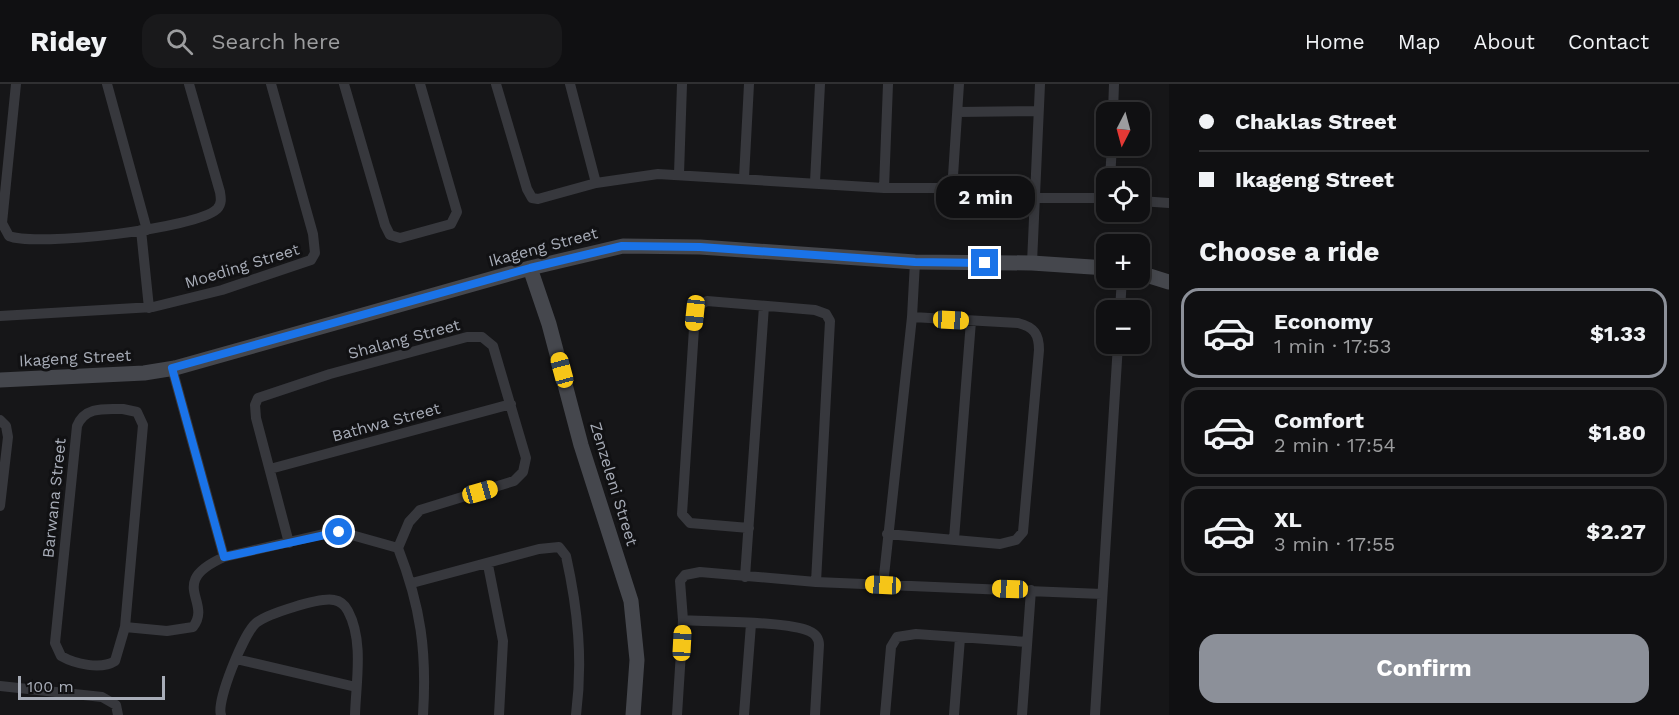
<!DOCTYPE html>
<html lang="en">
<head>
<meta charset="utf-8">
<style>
  :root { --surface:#101012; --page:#19191b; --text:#f1f3f6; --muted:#9c9d9f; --line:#303032; --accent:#8c9099 }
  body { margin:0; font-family:"Work Sans",sans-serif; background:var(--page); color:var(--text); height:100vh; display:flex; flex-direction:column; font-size:22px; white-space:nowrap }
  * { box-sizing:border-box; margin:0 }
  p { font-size:20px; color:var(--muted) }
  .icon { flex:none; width:33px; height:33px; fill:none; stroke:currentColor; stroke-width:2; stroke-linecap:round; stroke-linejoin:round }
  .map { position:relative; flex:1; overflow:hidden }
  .side { display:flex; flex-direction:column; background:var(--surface); width:510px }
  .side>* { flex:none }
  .banner { display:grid; align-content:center; height:132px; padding:0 30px; background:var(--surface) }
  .needle { width:39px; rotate:186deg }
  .buttons { position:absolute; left:1096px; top:18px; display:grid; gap:12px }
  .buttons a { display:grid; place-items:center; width:54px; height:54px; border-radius:12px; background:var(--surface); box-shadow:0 3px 9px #0003,0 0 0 2px var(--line); font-size:30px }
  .scale { position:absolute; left:18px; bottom:15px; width:147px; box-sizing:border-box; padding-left:6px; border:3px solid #a8adb8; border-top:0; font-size:16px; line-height:21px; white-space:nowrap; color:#a8adb8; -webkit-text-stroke:4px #111113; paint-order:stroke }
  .end { position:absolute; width:27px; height:27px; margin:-14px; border:8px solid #1a73e8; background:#fff; box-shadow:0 0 0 3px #fff }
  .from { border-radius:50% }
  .bubble { position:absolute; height:42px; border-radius:18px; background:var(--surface); box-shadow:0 3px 9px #0003,0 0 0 2px var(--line); font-size:20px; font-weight:700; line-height:42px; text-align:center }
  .car { position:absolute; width:18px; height:36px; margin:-18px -9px; border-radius:8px; box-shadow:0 0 4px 2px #0007; background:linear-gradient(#f5c518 24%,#345 0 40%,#f5c518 0 76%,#345 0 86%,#f5c518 0) }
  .banner b { display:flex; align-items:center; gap:21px; height:57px; font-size:22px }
  .banner b+b { border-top:2px solid var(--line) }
  .banner i { width:15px; height:15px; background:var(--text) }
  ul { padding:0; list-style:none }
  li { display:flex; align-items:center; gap:18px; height:90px; margin:0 12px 9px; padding:0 18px; border:3px solid var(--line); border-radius:18px }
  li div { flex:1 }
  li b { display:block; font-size:22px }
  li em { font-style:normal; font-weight:700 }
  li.current { border-color:var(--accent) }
  li>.icon { width:54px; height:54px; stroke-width:1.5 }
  h2 { padding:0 30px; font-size:27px; line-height:72px }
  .primary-button { display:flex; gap:12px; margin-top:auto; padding:12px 30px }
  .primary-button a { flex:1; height:69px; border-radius:18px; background:var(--accent); color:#fff; font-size:24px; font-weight:700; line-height:69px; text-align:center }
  header { display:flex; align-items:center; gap:36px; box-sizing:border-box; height:84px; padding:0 30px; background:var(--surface); border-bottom:2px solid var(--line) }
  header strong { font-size:28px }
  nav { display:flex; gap:33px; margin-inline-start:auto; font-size:21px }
  .search { width:420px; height:54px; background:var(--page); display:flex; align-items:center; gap:15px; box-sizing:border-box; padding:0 21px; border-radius:18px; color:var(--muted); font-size:22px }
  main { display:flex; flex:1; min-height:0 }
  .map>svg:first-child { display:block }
</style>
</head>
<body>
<header>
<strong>Ridey</strong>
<div class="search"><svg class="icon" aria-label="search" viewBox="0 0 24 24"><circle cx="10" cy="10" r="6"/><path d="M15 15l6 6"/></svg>Search here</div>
<nav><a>Home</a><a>Map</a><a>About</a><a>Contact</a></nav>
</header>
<main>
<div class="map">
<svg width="1169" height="631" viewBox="0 0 1169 631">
  <rect width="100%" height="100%" fill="#161618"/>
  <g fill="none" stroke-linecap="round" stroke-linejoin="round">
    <path stroke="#37383d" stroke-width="10" d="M16,0L2,139L9,152C36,163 196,145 217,125C222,120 221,114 220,108L189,0
      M107,0L147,146
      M344,0L385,141L390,151L400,154L451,140L457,128L420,0
      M496,0L527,105L532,114L538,115L596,99L658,90L884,104H942L949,100L953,92L959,0
      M570,0L596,99
      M958,28L1038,27
      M1113,28L1114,0
      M679,90L682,0
      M744,94L749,0
      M1110,94L1112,62
      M815,98L820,0
      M884,104L888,0
      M1035,114H1107
      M1140,117L1169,119
      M141,146L149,224
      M1032,179L1040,0
      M1120,226L1122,194
      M0,232L153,223L222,206L311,176L315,169L313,150L271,0
      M912,233L915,178
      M172,284L224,473
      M123,325L137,328L143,341L125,543L115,577C101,586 75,580 61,572L55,559L77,342C85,322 105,325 123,325Z
      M0,336L6,342L8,353L0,422
      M270,385L511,320
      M749,444L690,439L682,430L695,229L700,221L707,217L815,226L826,230L830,237L816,498
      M954,455L971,237
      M289,459L256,334L255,321L258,314L330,290L467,253H482L493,262L526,374L523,388L514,397L420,426L409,438L398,464
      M398,464C421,523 427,568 423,631
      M488,481L503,557L499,631
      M745,493L764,222
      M412,499L539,465L559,463L566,472C578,526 583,576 576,631
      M883,501L912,233L1018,239C1034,243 1039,250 1039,266L1023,448L1016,456L1000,460L887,450
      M683,536C710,538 788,537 809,547C816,550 819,555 819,561L815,631
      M125,543L167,547L193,543C213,517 166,499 224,473L332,448L348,450L398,464
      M236,575L356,603
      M0,602L102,613L116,621L118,631
      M221,631C216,617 244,549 256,539C267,530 320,513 334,516C340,517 345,521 348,527C364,557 356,598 355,631
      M677,631L683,536L680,497L685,491L700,488L816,498L1102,510
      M744,631L751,540
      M885,631L891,563L897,553L916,550L1027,558
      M954,631L960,554
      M1022,631L1031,506
      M1095,631L1118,260"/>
    <path stroke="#45474d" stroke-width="15" d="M530,184L549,240L581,361L631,517L637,576L633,631
      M1140,189L1169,198
      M0,296L144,289L175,284L530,184L623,162L700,163L915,178L1032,179L1107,184"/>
  </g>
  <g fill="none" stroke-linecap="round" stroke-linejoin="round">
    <path stroke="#1a73e8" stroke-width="8" d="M339,448L224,473L172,284L530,184L622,162L700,163L915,178L985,179"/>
  </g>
  <g text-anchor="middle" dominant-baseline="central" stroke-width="6" stroke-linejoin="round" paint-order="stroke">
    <g font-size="16" fill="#a8adb8" stroke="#111113">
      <text transform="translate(543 163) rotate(-15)">Ikageng Street</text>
      <text transform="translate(242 182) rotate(-17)">Moeding Street</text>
      <text transform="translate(404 255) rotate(-15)">Shalang Street</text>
      <text transform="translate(75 274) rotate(-3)">Ikageng Street</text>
      <text transform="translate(386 338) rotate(-15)">Bathwa Street</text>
      <text transform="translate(614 400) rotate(73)">Zenzeleni Street</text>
      <text transform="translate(54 414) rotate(-84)">Barwana Street</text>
    </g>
  </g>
</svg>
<div class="buttons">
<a><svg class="needle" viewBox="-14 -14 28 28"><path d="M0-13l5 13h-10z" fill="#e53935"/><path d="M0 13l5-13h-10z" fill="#9c9d9f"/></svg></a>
<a><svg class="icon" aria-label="locate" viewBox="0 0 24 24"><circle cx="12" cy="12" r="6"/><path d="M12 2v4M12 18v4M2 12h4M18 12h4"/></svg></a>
<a>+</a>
<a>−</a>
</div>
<div class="scale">100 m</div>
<i class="end from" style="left:339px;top:448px"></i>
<i class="end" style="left:985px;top:179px"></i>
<div class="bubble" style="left:936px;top:92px;width:99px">2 min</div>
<i class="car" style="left:695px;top:229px;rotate:186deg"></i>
<i class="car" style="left:951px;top:236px;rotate:93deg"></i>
<i class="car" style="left:562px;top:286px;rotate:345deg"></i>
<i class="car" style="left:480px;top:408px;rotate:74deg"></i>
<i class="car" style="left:883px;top:501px;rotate:273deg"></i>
<i class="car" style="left:1010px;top:505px;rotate:272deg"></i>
<i class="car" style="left:682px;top:559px;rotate:3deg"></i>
</div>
<section class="side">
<div class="banner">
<b><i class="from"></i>Chaklas Street</b>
<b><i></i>Ikageng Street</b>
</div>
<h2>Choose a ride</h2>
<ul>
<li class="current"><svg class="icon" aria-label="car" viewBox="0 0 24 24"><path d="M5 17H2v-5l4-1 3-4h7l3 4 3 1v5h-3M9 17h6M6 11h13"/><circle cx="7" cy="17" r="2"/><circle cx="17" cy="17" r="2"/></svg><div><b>Economy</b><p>1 min · 17:53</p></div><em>$1.33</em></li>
<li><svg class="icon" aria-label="car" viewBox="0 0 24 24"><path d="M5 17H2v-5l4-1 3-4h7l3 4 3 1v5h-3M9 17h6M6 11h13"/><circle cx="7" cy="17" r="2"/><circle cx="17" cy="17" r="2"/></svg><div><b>Comfort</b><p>2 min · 17:54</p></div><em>$1.80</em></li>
<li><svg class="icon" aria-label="car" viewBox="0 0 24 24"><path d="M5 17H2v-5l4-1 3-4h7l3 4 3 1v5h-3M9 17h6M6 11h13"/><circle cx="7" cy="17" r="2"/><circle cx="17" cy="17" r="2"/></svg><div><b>XL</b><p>3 min · 17:55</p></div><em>$2.27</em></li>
</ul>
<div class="primary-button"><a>Confirm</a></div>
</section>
</main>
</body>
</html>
